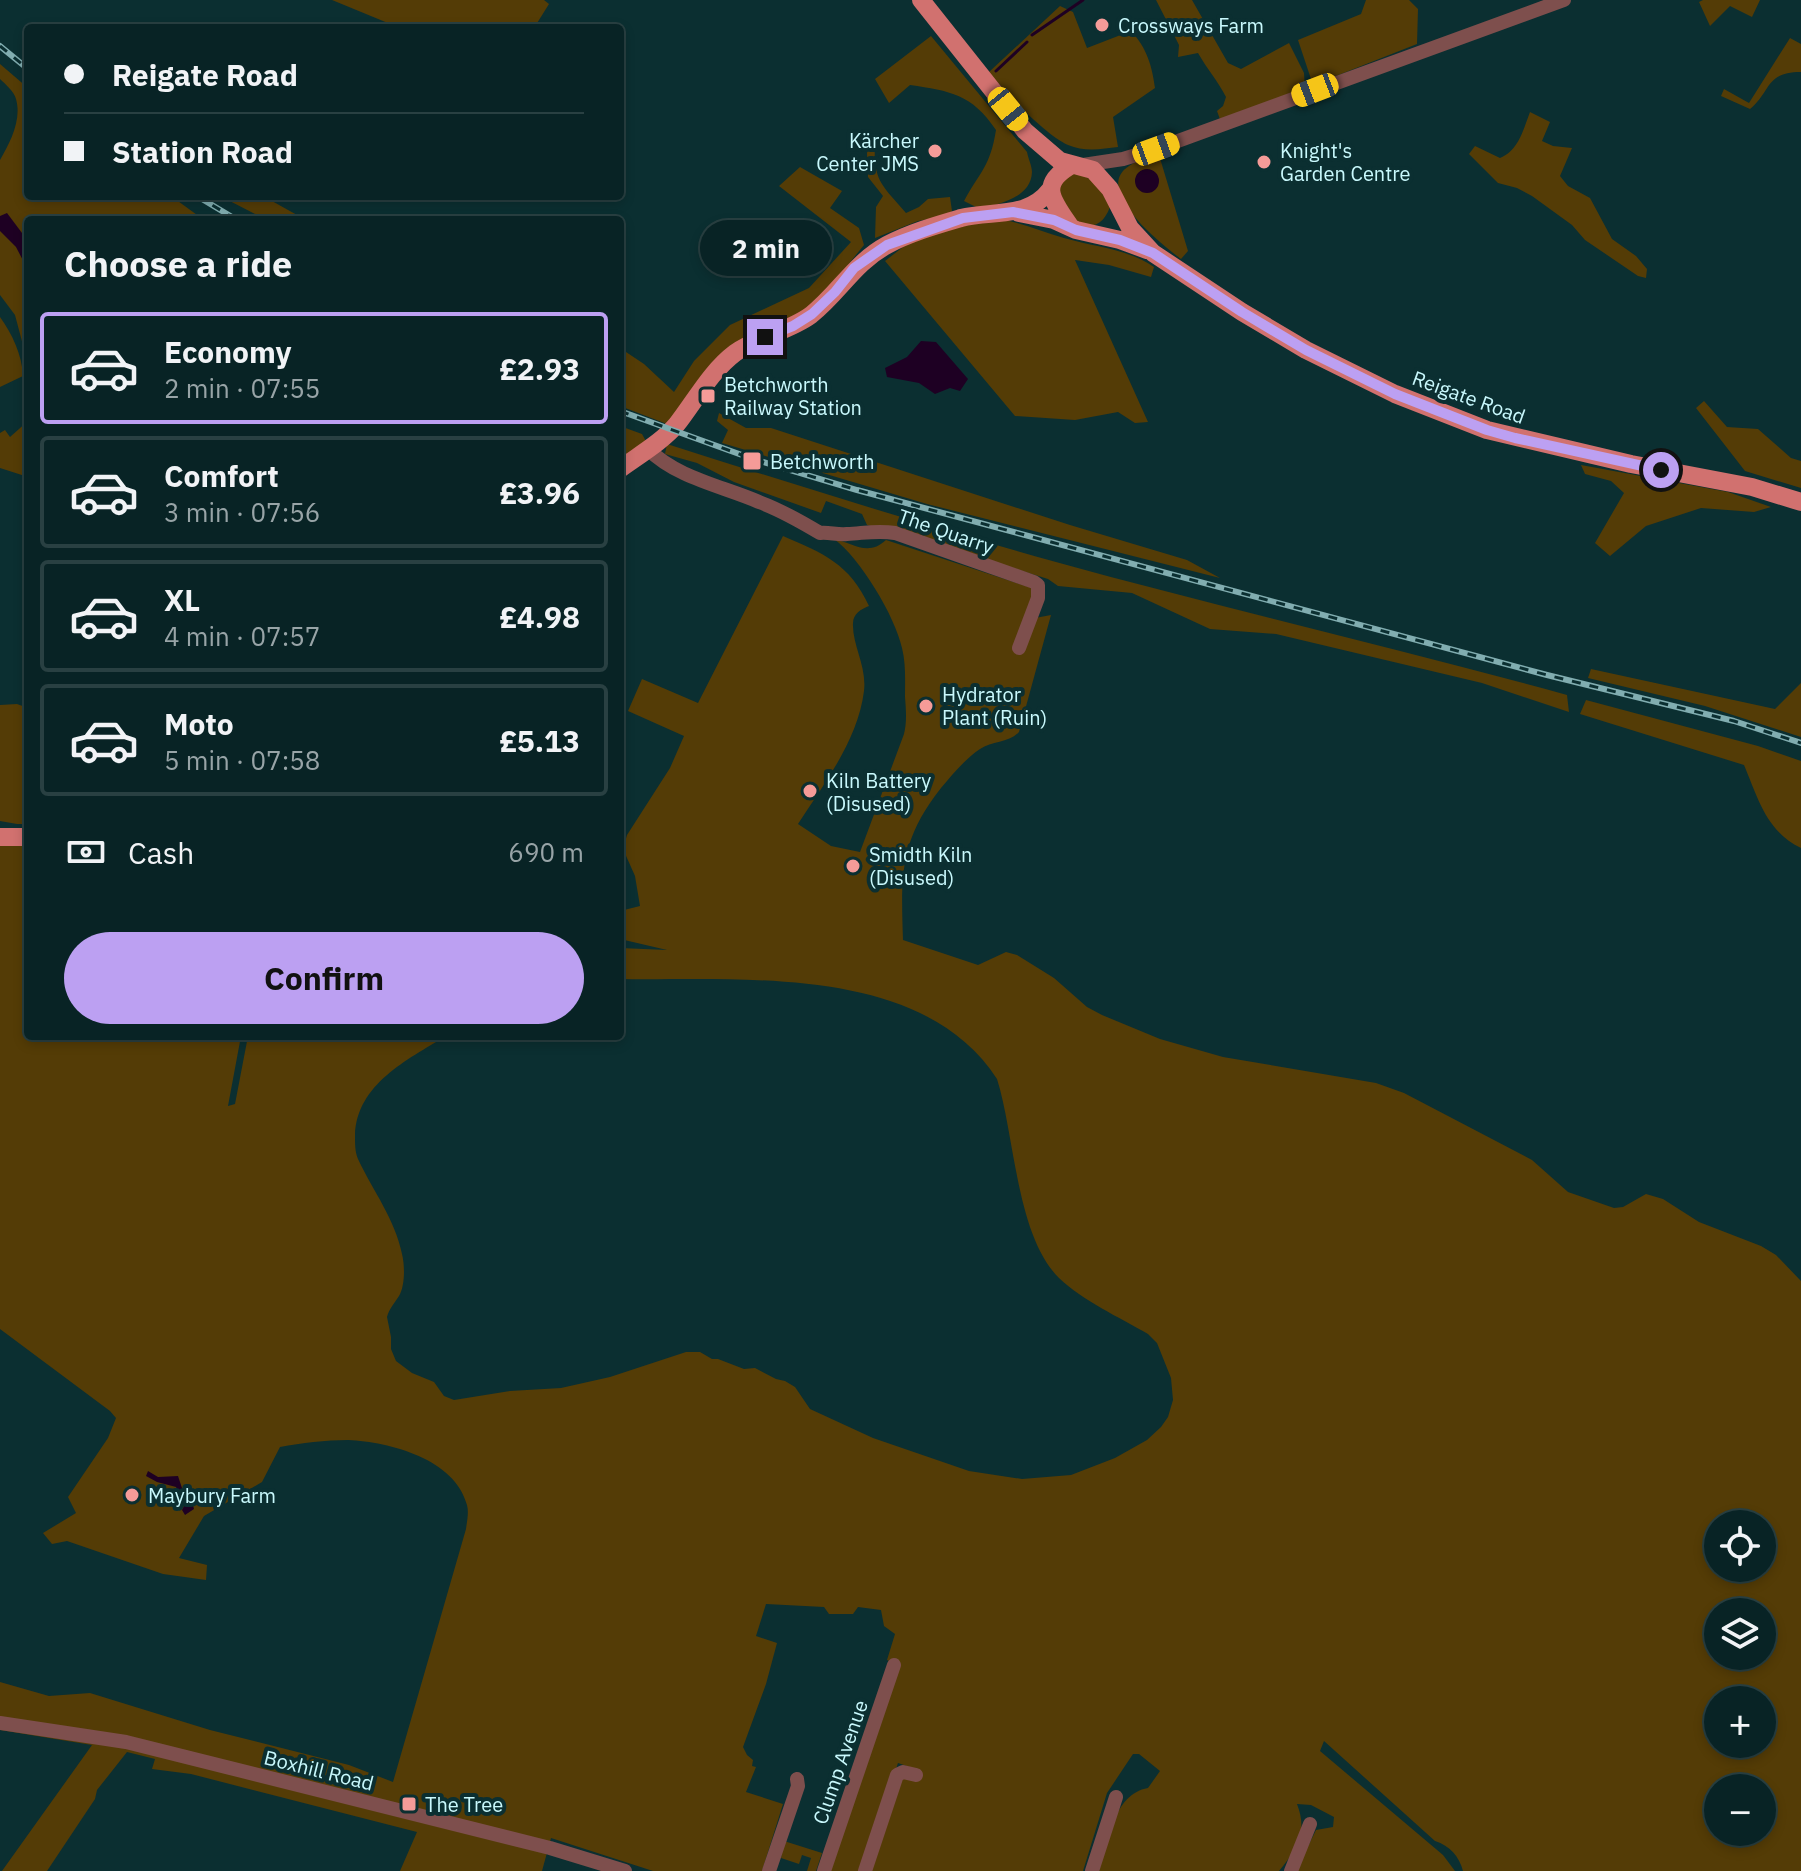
<!DOCTYPE html>
<html lang="en">
<head>
<meta charset="utf-8">
<style>
  :root { --surface:#082325; --page:#112b2d; --text:#f1f3f6; --muted:#98a4a7; --line:#294042; --accent:#bca0f2 }
  body { margin:0; font-family:"IBM Plex Sans",sans-serif; background:var(--page); color:var(--text); height:100vh; display:flex; flex-direction:column; font-size:30px; white-space:nowrap }
  * { box-sizing:border-box; margin:0 }
  p { font-size:26px; color:var(--muted) }
  .icon { flex:none; width:44px; height:44px; fill:none; stroke:currentColor; stroke-width:2; stroke-linecap:round; stroke-linejoin:round }
  .map { position:relative; flex:1; overflow:hidden }
  .details { position:absolute; left:24px; top:216px; width:600px; height:824px; display:flex; flex-direction:column; background:var(--surface); border-radius:8px; box-shadow:0 4px 12px #0003,0 0 0 2px var(--line) }
  .details>* { flex:none }
  .hud { position:absolute; left:24px; top:24px; width:600px; height:176px; border-radius:8px; box-shadow:0 4px 12px #0003,0 0 0 2px var(--line); display:grid; align-content:center; height:176px; padding:0 40px; background:var(--surface) }
  .tools { position:absolute; left:1704px; top:1510px; display:grid; gap:16px }
  .tools a { display:grid; place-items:center; width:72px; height:72px; border-radius:50%; background:var(--surface); box-shadow:0 4px 12px #0003,0 0 0 2px var(--line); font-size:40px }
  .end { position:absolute; width:36px; height:36px; margin:-18px; border:10px solid #bca0f2; background:#111; box-shadow:0 0 0 4px #111 }
  .from { border-radius:50% }
  .bubble { position:absolute; height:56px; border-radius:28px; background:var(--surface); box-shadow:0 4px 12px #0003,0 0 0 2px var(--line); font-size:26px; font-weight:700; line-height:56px; text-align:center }
  .car { position:absolute; width:24px; height:48px; margin:-24px -12px; border-radius:10px; box-shadow:0 0 6px 2px #0007; background:linear-gradient(#f5c518 24%,#345 0 40%,#f5c518 0 76%,#345 0 86%,#f5c518 0) }
  .hud b { display:flex; align-items:center; gap:28px; height:76px; font-size:30px }
  .hud b+b { border-top:2px solid var(--line) }
  .hud i { width:20px; height:20px; background:var(--text) }
  ul { padding:0; list-style:none }
  li { display:flex; align-items:center; gap:24px; height:112px; margin:0 16px 12px; padding:0 24px; border:4px solid var(--line); border-radius:8px }
  li div { flex:1 }
  li b { display:block; font-size:30px }
  li em { font-style:normal; font-weight:700 }
  li.on { border-color:var(--accent) }
  li>.icon { width:72px; height:72px; stroke-width:1.5 }
  h2 { padding:0 40px; font-size:36px; line-height:96px }
  .pay { display:flex; align-items:center; gap:20px; height:88px; padding:0 40px; font-size:30px }
  .pay p { margin-inline-start:auto }
  .action { display:flex; gap:16px; margin-top:auto; padding:16px 40px }
  .action a { flex:1; height:92px; border-radius:48px; background:var(--accent); color:#111; font-size:32px; font-weight:700; line-height:92px; text-align:center }
  .map>svg:first-child { display:block }
</style>
</head>
<body>
<div class="map">
<svg width="1801" height="1871" viewBox="0 0 1801 1871">
  <rect width="100%" height="100%" fill="#0b2f31"/>
  <path fill="#543c06" fill-rule="evenodd" d="M332,0H544L549,4L534,28H400Z
    M1156,0H1192L1228,63L1241,69L1289,43L1304,73L1305,89L1221,122L1217,111L1223,106L1226,97C1218,81 1207,69 1198,53L1178,57L1179,45Z
    M1366,0H1409L1418,9L1417,44L1313,85L1298,40L1361,14Z
    M1703,0H1760L1752,17L1730,6L1710,26L1699,2Z
    M1060,6L1073,12L1087,48L1131,31C1147,48 1152,66 1155,88L1113,117L1118,147C1102,149 1084,152 1068,145C1045,135 1005,92 989,72Z
    M931,36L1027,152C1028,158 1032,166 1032,172C1031,198 999,204 980,209L964,201C981,170 990,167 996,130C972,94 950,91 910,85L889,103L875,79Z
    M1790,38L1801,44V72C1765,72 1771,92 1750,109L1721,96L1724,89L1749,103Z
    M0,64L28,88V196H171L204,220H28V364L15,315L0,295V160C10,143 22,120 16,99C14,91 5,84 0,79Z
    M1530,112L1550,122L1542,141L1553,146L1572,148L1560,176L1568,186L1590,198L1612,239L1636,256L1647,269L1646,278L1638,276L1585,240L1572,225L1532,196L1517,188L1498,183L1469,154L1475,146L1500,158C1519,150 1523,130 1530,112Z
    M875,142C873,181 881,184 906,213L919,207L928,199L950,197L952,211L945,216L918,221L875,238L876,207L883,196L868,177L867,153L870,143Z
    M1159,155L1188,251L1181,259C1164,246 1091,190 1129,166C1137,160 1149,158 1159,155Z
    M800,167L842,191L830,208L859,228L864,245L826,292L804,311L754,334L667,424L620,406V348L644,364L674,392L694,361L730,325L809,288L851,242L779,186Z
    M1075,171L1097,183L1110,207C1104,222 1098,226 1082,227L1061,202L1059,180Z
    M220,196H263L306,220H267Z
    M997,218C1021,223 1041,231 1064,238C1095,247 1128,249 1154,267L1151,277L1109,265L1075,260L1148,422L1135,423L1118,412L1075,420L1015,416L885,261L912,240L970,223Z
    M0,317C12,334 22,354 23,376L0,387Z
    M1704,401L1727,427L1758,429L1791,458L1801,461V488L1745,471L1696,408Z
    M719,413L746,428H771L1070,525L1187,560L1220,578L927,504L722,443L728,430L717,421Z
    M28,421V477L0,468V433L5,430L10,437Z
    M620,426L642,434L648,445L620,465Z
    M667,444C796,485 926,526 1056,562C1226,609 1398,648 1567,695L1569,712L1482,683L1276,634L1210,629L1132,593L1058,586L1048,579L943,546L867,525L862,514L826,501L821,513L734,482L697,463L665,454Z
    M1581,465L1728,492L1771,507L1754,512L1701,508L1646,526L1610,556L1595,543L1624,493L1611,481L1585,474Z
    M783,536C823,553 850,564 869,606C861,609 853,614 853,623C852,645 867,666 864,691C858,740 824,784 798,824L831,846L860,852L904,734C907,722 906,710 905,697C905,681 906,664 902,648C895,616 860,558 834,539C853,543 868,557 886,540L1035,589V618L1051,615L1019,732C1009,743 992,741 980,749C965,759 952,775 941,788C899,841 901,876 903,940L978,965L1006,952L1017,955L1054,978L1087,1007L1102,1015L1160,1039L1223,1057L1376,1083L1404,1093L1532,1160L1568,1192L1614,1208L1623,1207L1646,1194L1663,1199L1699,1222L1761,1246L1776,1255L1801,1281V1871H1463C1459,1856 1450,1846 1435,1841L1324,1741L1320,1751L1443,1855L1455,1871H1296L1316,1830L1333,1827L1334,1817L1311,1805L1297,1804C1308,1832 1297,1849 1279,1871H1099C1108,1843 1113,1794 1148,1788L1160,1771L1139,1754H1133L1107,1793L1083,1871H869L898,1781L921,1771L898,1763L862,1871H828L899,1665L887,1660L895,1634L884,1626L881,1610L858,1607L853,1614H829L824,1607L766,1604L756,1636L777,1643L766,1684L743,1747L747,1755L753,1760L752,1766L756,1767L746,1792L783,1804L762,1871H653L551,1838L542,1871H400L417,1832L191,1774L152,1769L155,1759L127,1752L97,1790L95,1799L47,1871H2L92,1745L0,1730V1682L49,1696L90,1693L210,1730L349,1765L393,1782L466,1529C467,1521 469,1512 467,1505C455,1459 390,1442 348,1440C325,1440 302,1443 280,1447L262,1482L204,1516L179,1558L207,1565L206,1580L163,1574L67,1541L52,1544L43,1533L76,1513L68,1497L108,1438L116,1418L110,1411L0,1329V842H28V1036H241L228,1106L235,1104L248,1036H446C407,1060 357,1084 355,1135C355,1144 355,1152 358,1159C373,1191 395,1219 402,1254C405,1266 405,1286 399,1296C394,1304 389,1309 387,1317L391,1337V1349L396,1361L412,1373L434,1382L444,1396L454,1400L510,1391L561,1388L610,1377L686,1352H700L712,1359H718L744,1369L755,1368L776,1379L785,1381L795,1387L810,1409L873,1438L969,1471L1022,1479L1071,1475L1115,1458L1147,1440L1161,1427L1168,1417L1173,1400L1171,1378L1157,1343L1148,1334C1119,1317 1083,1301 1059,1278C1016,1235 1015,1136 997,1079C922,963 741,981 620,979V948L667,950L620,939V911L640,906L635,876L623,849L627,835L670,768L684,736L628,711L642,679L698,703ZM1718,1524H1762V1568H1718ZM1718,1612H1762V1656H1718ZM1718,1700H1762V1744H1718ZM1718,1788H1762V1832H1718Z
    M1591,669L1775,709L1801,683V737L1705,706L1588,678Z
    M1586,700L1758,746L1801,761V848C1766,831 1758,798 1744,765L1580,714Z
    M17,704L28,708V824H17L0,821V705Z
    M784,1841L822,1853L816,1871H807L811,1858L802,1855L799,1864L781,1858Z"/>
  <path fill="#1e0023" d="M1135 181a12 12 0 1 1 24 0a12 12 0 1 1-24 0Z
    M7,213L22,233L28,236V270L16,247L0,231V216Z
    M921,341L936,342L968,379L960,391L950,388L935,394L919,383L887,377L885,368L907,357Z
    M148,1471L158,1477L178,1476L184,1494L191,1498L194,1509L185,1515L182,1510L184,1506L177,1500L180,1496L176,1487L157,1482L146,1476Z"/>
  <g fill="none" stroke-linecap="round" stroke-linejoin="round">
    <path stroke="#1e0023" stroke-width="3" d="M1032,35L1083,0
      M996,71L1027,42"/>
    <path stroke="#7e4f4d" stroke-width="14" d="M1083,165L1123,159L1156,149L1564,0
      M648,449C677,478 722,486 759,502C781,510 800,521 820,533C829,532 837,535 847,534C865,533 878,530 895,533L1034,582L1038,585V598L1019,648
      M0,1723L126,1742L550,1848L625,1871
      M769,1871L798,1786L797,1779
      M824,1871L894,1665
      M865,1871L897,1775L903,1772L916,1775
      M1092,1871L1116,1797
      M1291,1871L1310,1824"/>
    <path stroke="#d1716f" stroke-width="18" d="M921,0L1025,131L1060,161L1093,170L1110,189L1130,228L1153,253L1242,312L1306,350L1395,394L1487,430L1631,464L1752,487L1801,502
      M1019,213L1054,220L1076,230L1120,240L1147,250
      M1070,226C1052,200 1038,184 1072,165
      M620,469C639,455 662,442 677,424C695,401 711,371 735,353C758,336 788,332 811,315C839,293 854,263 887,245C909,233 937,225 961,218C993,210 1028,219 1050,190
      M0,837H28"/>
    <g stroke="#81adb0" stroke-width="6">
      <path id="rail" d="M0,46L28,69
        M197,196L237,220
        M620,411L753,459L857,490L1547,675L1734,721L1801,743"/>
    </g>
    <use href="#rail" stroke="#0b2f31" stroke-width="3" stroke-dasharray="9" stroke-linecap="butt"/>
  </g>
  <g fill="none" stroke-linecap="round" stroke-linejoin="round">
    <path stroke="#bca0f2" stroke-width="10" d="M765,337L793,326L812,314L835,292L854,268L887,245L963,218L1013,212L1054,220L1076,230L1120,240L1153,253L1242,312L1306,350L1395,394L1487,430L1515,438L1661,470"/>
  </g>
  <g fill="#f59b98" stroke="#0b2f31" stroke-width="3">
    <circle cx="1102" cy="25" r="8"/>
    <circle cx="935" cy="151" r="8"/>
    <circle cx="1264" cy="162" r="8"/>
    <rect x="700" y="388" width="16" height="16" rx="4"/>
    <rect x="742" y="451" width="20" height="20" rx="4"/>
    <circle cx="926" cy="706" r="8"/>
    <circle cx="810" cy="791" r="8"/>
    <circle cx="853" cy="866" r="8"/>
    <circle cx="132" cy="1495" r="8"/>
    <rect x="401" y="1796" width="16" height="16" rx="4"/>
  </g>
  <g text-anchor="middle" dominant-baseline="central" stroke-width="8" stroke-linejoin="round" paint-order="stroke">
    <g font-size="20" fill="#c9f9fd" stroke="#0b2f31" text-anchor="start">
      <text x="1118" y="25">Crossways Farm</text>
      <text x="919" y="140" text-anchor="end">Kärcher<tspan x="919" dy="23">Center JMS</tspan></text>
      <text x="1280" y="150">Knight's<tspan x="1280" dy="23">Garden Centre</tspan></text>
      <text x="724" y="384">Betchworth<tspan x="724" dy="23">Railway Station</tspan></text>
      <text x="770" y="461">Betchworth</text>
      <text x="942" y="694">Hydrator<tspan x="942" dy="23">Plant (Ruin)</tspan></text>
      <text x="826" y="780">Kiln Battery<tspan x="826" dy="23">(Disused)</tspan></text>
      <text x="869" y="854">Smidth Kiln<tspan x="869" dy="23">(Disused)</tspan></text>
      <text x="148" y="1495">Maybury Farm</text>
      <text x="425" y="1804">The Tree</text>
    </g>
    <g font-size="20" fill="#c9f9fd" stroke="#0b2f31">
      <text transform="translate(1469 397) rotate(20)">Reigate Road</text>
      <text transform="translate(946 531) rotate(19)">The Quarry</text>
      <text transform="translate(840 1762) rotate(-71)">Clump Avenue</text>
      <text transform="translate(319 1770) rotate(14)">Boxhill Road</text>
    </g>
  </g>
</svg>
<div class="tools">
<a><svg class="icon" aria-label="locate" viewBox="0 0 24 24"><circle cx="12" cy="12" r="6"/><path d="M12 2v4M12 18v4M2 12h4M18 12h4"/></svg></a>
<a><svg class="icon" aria-label="layers" viewBox="0 0 24 24"><path d="M12 4l9 5-9 5-9-5zM3 14l9 5 9-5"/></svg></a>
<a>+</a>
<a>−</a>
</div>
<i class="end from" style="left:1661px;top:470px"></i>
<i class="end" style="left:765px;top:337px"></i>
<div class="bubble" style="left:700px;top:220px;width:132px">2 min</div>
<i class="car" style="left:1315px;top:90px;rotate:249deg"></i>
<i class="car" style="left:1008px;top:109px;rotate:141deg"></i>
<i class="car" style="left:1156px;top:149px;rotate:70deg"></i>
<div class="hud">
<b><i class="from"></i>Reigate Road</b>
<b><i></i>Station Road</b>
</div>
<section class="details">
<h2>Choose a ride</h2>
<ul>
<li class="on"><svg class="icon" aria-label="car" viewBox="0 0 24 24"><path d="M5 17H2v-5l4-1 3-4h7l3 4 3 1v5h-3M9 17h6M6 11h13"/><circle cx="7" cy="17" r="2"/><circle cx="17" cy="17" r="2"/></svg><div><b>Economy</b><p>2 min · 07:55</p></div><em>£2.93</em></li>
<li><svg class="icon" aria-label="car" viewBox="0 0 24 24"><path d="M5 17H2v-5l4-1 3-4h7l3 4 3 1v5h-3M9 17h6M6 11h13"/><circle cx="7" cy="17" r="2"/><circle cx="17" cy="17" r="2"/></svg><div><b>Comfort</b><p>3 min · 07:56</p></div><em>£3.96</em></li>
<li><svg class="icon" aria-label="car" viewBox="0 0 24 24"><path d="M5 17H2v-5l4-1 3-4h7l3 4 3 1v5h-3M9 17h6M6 11h13"/><circle cx="7" cy="17" r="2"/><circle cx="17" cy="17" r="2"/></svg><div><b>XL</b><p>4 min · 07:57</p></div><em>£4.98</em></li>
<li><svg class="icon" aria-label="car" viewBox="0 0 24 24"><path d="M5 17H2v-5l4-1 3-4h7l3 4 3 1v5h-3M9 17h6M6 11h13"/><circle cx="7" cy="17" r="2"/><circle cx="17" cy="17" r="2"/></svg><div><b>Moto</b><p>5 min · 07:58</p></div><em>£5.13</em></li>
</ul>
<div class="pay"><svg class="icon" aria-label="cash" viewBox="0 0 24 24"><path d="M3 7h18v10H3z"/><circle cx="12" cy="12" r="2"/></svg>Cash<p>690 m</p></div>
<div class="action"><a>Confirm</a></div>
</section>
</div>
</body>
</html>
